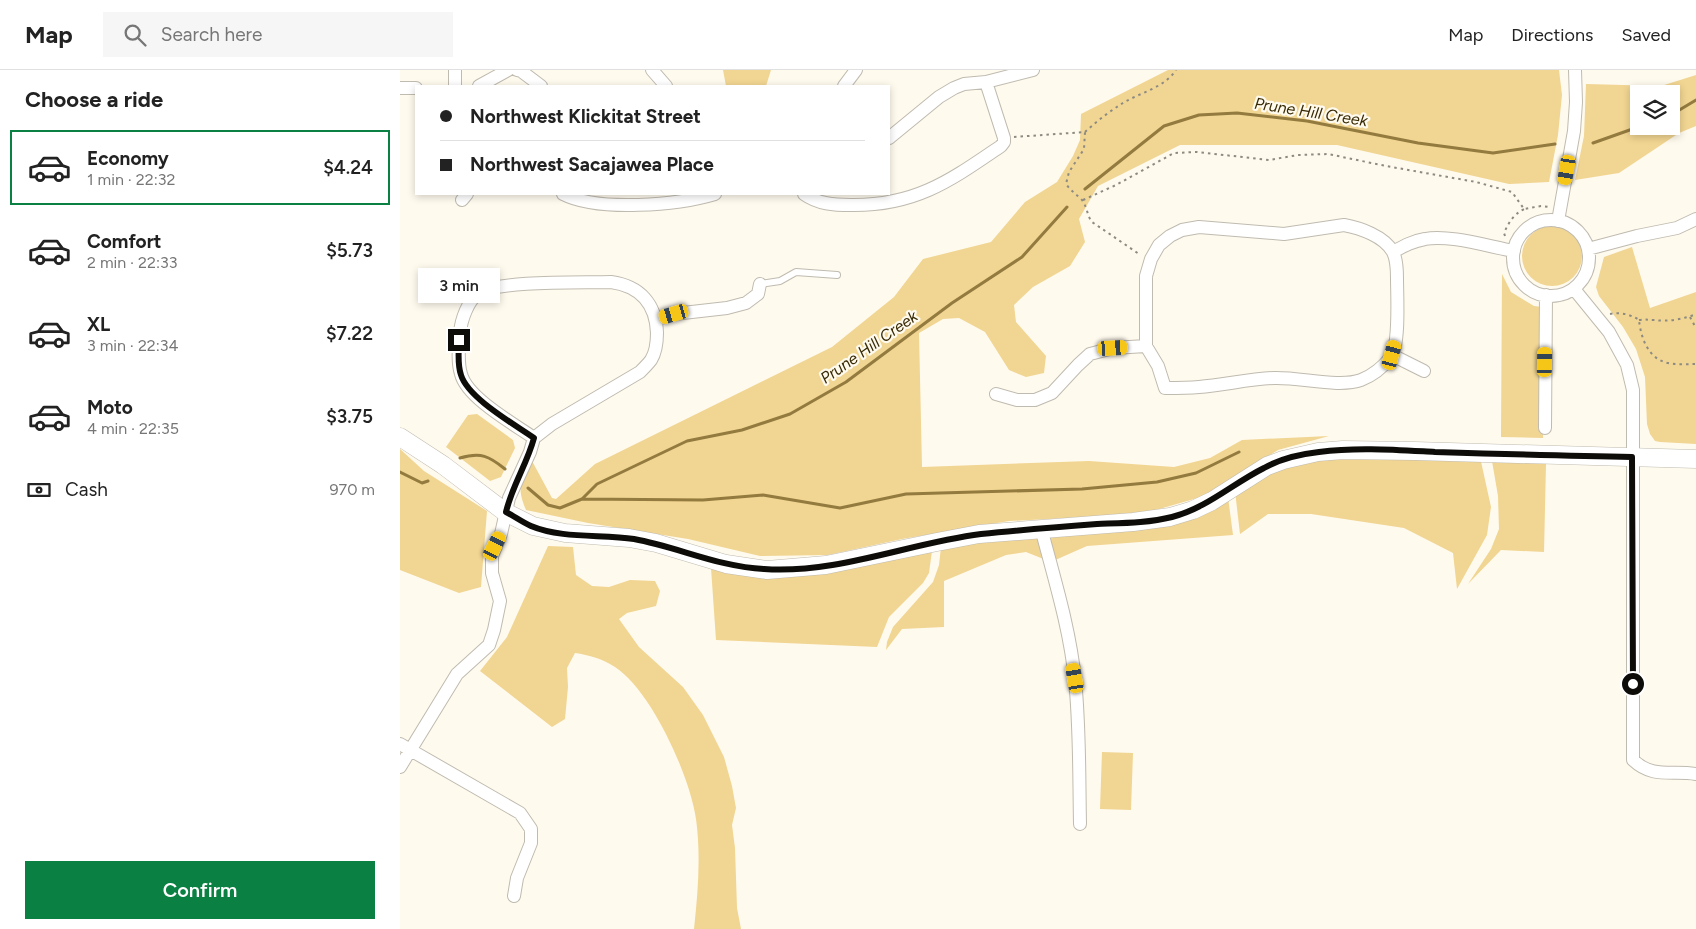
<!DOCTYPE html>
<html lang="en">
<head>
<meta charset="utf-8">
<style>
  :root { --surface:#fff; --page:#f6f6f6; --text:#222; --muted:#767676; --line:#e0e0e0; --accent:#0b8043 }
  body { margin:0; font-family:Figtree,sans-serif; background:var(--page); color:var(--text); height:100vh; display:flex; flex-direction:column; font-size:19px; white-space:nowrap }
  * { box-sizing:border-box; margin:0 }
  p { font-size:16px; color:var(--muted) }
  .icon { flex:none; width:28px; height:28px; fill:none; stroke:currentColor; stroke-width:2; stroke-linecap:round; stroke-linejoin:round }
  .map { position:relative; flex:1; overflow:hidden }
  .sheet { display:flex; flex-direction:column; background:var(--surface); width:400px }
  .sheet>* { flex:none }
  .guide { position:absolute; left:15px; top:15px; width:475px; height:110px; border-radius:0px; box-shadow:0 2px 8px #0003; display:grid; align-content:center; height:110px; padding:0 25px; background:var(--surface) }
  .controls { position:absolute; left:1230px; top:15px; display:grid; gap:10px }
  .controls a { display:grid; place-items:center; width:50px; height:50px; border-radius:0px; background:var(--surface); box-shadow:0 2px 8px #0003; font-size:25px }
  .end { position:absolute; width:22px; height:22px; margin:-11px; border:6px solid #0e0c09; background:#fff; box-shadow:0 0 0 2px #fff }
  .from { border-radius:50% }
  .bubble { position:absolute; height:35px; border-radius:0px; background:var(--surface); box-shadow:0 2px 8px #0003; font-size:16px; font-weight:600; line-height:35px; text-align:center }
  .car { position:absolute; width:15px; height:30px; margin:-15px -8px; border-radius:6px; box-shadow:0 0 4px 1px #0007; background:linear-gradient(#f5c518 24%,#345 0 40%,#f5c518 0 76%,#345 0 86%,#f5c518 0) }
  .guide b { display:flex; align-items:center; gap:18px; height:48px; font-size:19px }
  .guide b+b { border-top:1px solid var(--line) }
  .guide i { width:12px; height:12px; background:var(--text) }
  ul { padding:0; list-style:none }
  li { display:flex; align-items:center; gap:15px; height:75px; margin:0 10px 8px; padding:0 15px; border:2px solid transparent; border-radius:0px }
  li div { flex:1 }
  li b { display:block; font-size:19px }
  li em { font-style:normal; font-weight:600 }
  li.selected { border-color:var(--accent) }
  li>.icon { width:45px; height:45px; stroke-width:1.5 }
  h2 { padding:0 25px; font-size:22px; line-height:60px }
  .pay { display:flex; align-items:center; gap:12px; height:55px; padding:0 25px; font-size:19px }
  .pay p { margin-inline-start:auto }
  .button { display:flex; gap:10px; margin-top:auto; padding:10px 25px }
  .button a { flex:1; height:58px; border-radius:0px; background:var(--accent); color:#fff; font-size:20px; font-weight:600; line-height:58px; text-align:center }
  header { display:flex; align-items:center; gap:30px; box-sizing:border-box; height:70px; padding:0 25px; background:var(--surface); border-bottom:1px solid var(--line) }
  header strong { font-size:24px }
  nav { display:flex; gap:28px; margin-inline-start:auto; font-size:18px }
  .search { width:350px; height:45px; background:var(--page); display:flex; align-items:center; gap:12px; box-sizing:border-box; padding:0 18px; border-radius:0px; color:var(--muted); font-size:19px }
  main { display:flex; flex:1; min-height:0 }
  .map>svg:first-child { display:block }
</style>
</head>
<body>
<header>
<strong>Map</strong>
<div class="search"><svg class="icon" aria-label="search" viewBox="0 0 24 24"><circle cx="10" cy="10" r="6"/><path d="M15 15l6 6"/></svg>Search here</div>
<nav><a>Map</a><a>Directions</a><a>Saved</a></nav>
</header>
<main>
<section class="sheet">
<h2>Choose a ride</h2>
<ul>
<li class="selected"><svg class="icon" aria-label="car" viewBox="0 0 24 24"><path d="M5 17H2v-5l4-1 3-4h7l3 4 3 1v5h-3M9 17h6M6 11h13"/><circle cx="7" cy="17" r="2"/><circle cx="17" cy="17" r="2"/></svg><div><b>Economy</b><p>1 min · 22:32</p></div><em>$4.24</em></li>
<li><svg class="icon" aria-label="car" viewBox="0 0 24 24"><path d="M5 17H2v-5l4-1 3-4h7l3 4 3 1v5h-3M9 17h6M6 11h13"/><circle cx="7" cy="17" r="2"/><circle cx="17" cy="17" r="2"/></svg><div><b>Comfort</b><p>2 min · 22:33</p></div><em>$5.73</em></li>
<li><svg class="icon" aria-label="car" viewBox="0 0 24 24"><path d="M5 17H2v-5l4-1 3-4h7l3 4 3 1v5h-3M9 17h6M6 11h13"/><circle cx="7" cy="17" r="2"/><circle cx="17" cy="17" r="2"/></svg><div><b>XL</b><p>3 min · 22:34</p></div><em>$7.22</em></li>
<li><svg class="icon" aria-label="car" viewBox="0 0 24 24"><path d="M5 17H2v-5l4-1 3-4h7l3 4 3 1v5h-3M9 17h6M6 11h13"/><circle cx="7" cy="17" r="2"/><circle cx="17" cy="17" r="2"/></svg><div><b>Moto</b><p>4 min · 22:35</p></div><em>$3.75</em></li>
</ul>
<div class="pay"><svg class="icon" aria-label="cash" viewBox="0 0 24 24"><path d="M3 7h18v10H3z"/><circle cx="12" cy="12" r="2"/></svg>Cash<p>970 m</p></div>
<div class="button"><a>Confirm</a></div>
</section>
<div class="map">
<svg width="1296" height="859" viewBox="0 0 1296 859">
  <rect width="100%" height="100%" fill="#fffaee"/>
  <path fill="#f1d592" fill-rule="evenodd" d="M323,0H371L366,16H326Z
    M768,0H1159L1162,25L1158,65L1149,112L1109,114L937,75H780L698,116L679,149L685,172L670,196L633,217L614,235L616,252L646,286L644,303L626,307L609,300L585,262L559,248L543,249L519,263L522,397L689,391L774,397L810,388L842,370L929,366L878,380L801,427L742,444L609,451L502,469L428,485L360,486L288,469L188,453L126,440C116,416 121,413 132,391L152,428L156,429L195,394L432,277L494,227L523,189L591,172L625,132L657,112L673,86L680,70L681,44Z
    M1296,5V56L1279,63L1219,103L1175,110L1184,66L1186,14L1261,16ZM1239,24H1271V56H1239Z
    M1122 186a30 30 0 1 1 60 0a30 30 0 1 1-60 0Z
    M1232,177L1250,238L1296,222V374L1260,372L1255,371L1250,364L1247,354L1245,307L1236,279L1223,257L1199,226L1196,217L1204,187Z
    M1102,204L1111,222L1134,236L1142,237L1143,368L1101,367Z
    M77,344L113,370L115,378L101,407L90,411L46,377L68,345Z
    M0,379L24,401L87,441L81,517L59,523L0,500Z
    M1080,387L1091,437L1087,465L1057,519L1053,483L1004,458L911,444H868L840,464L835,421L903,388Z
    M1092,391L1146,394L1144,482L1101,480L1068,514L1091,479L1099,459L1098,426Z
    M828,427L833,465L687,476L653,491L645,462L691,459Z
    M639,462L646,490L626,482L606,485L544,511V557L502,559L486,580L487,572L493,557L533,512L539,495L541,477Z
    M148,476L173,477L176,505L192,516L209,517L230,510L255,511L260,521L256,536L227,543L219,549L239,577L283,617L303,645L324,687L332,716L336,738L332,755L335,778L337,838L341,859H294C298,823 301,784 296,749C290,706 251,620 215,597C203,589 189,585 175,583L167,598L168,617L165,649L152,657L80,601L107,567Z
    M532,481L529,503L523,513L489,547L477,577L316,570L311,498L408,502L439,501L461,495Z
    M702,682L733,683L731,740L700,739Z"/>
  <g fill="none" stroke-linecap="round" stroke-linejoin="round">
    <path stroke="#937a3e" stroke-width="3" d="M1271,45L1296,30
      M1193,73L1241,56
      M685,119L764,56L799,45L837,43L907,51L1018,73L1093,83L1155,74
      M60,388C81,382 89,386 105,399
      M0,402L22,413L28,411
      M128,418L148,435L160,438L182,429L197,414L287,371L342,360L390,344L446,312L552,233L622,187L667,137
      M182,429L303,430L363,425L440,438L506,424L682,419L757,412L796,403L839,382"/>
    <g stroke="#c0bbb0" stroke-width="8">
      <path id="lane" d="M360,214L380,211L396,202L437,205"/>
    </g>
    <g stroke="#c0bbb0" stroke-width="14">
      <path id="street" d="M117,0L121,1L141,16
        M252,0L266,16
        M55,16V0
        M79,16L108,0
        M444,16L456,0
        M0,18H16
        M489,68L539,27L554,18L564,14L586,12L633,0
        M163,124C198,142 278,135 315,124
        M404,124C418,134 434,135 451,135C516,136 551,110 601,76L604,72V68L586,12
        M62,130L67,124
        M1113 188a38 38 0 1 1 76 0a38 38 0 1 1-76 0Z
        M1158,151L1174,61L1176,32L1175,0
        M944,155C960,158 984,166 993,182C996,188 997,201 997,208C997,225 1000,274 991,287C983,297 974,305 961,310C939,318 900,307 874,308C849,309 824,315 799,317C788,318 776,318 765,318L758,296L746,276V206L751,189L759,175L770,166L782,160L799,157L884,164Z
        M1188,179L1237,166L1277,158L1296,149
        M993,182C1004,176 1013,171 1025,169C1049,164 1090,177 1114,181
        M1174,219L1209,262L1227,295L1233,320V690C1253,709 1272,700 1296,704
        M257,249L274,244L327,238L346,233L358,224L360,214
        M992,285L1024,301
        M596,324L617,330H635L652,323L678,295L690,284L713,278L746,276
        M1145,358L1146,225
        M641,458C654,508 670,559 675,610C680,658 679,706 680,754
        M0,674L120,743L131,759V773L117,808L114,826
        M0,697L57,604L89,575L94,560L100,531L92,503V486L101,464L109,428L130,382L134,368L152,354L240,302C244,298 248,294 251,290C256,282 257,272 257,263C256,234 240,216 211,212C182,213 102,210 79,223C68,230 61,250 60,263C59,276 57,291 61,304C67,328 114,354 134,368"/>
    </g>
    <g stroke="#c0bbb0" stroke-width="19">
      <path id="secondary" d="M0,367L43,395L105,442L133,456L165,463L229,468L256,473L326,494L367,500L426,495L537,472L579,464L733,452L770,447L793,440L812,431L867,396L883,390L918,382L943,380L1015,381L1296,389"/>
    </g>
    <path stroke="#8d8a82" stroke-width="2" stroke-dasharray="2.5 4" stroke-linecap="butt" d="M685,62C697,51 710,41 723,33C741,22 764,18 776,0
      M614,67L685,62L684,79L669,102L666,114C671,121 676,124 681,129C687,135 687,146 692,152L739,184
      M683,130L716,115L774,83L797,82L869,90L898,85L928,84L986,96L1076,112L1112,122L1124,139L1141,136L1149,137
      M1105,166L1104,163C1109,152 1113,145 1124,139
      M1210,244C1220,242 1230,244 1239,250C1241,268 1248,289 1268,293C1277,295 1287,294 1296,294
      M1290,247L1296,258
      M1239,250C1245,249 1249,250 1255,250C1268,252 1284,249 1296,244"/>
    <use href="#lane" stroke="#fff" stroke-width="6"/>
    <use href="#street" stroke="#fff" stroke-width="12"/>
    <use href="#secondary" stroke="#fff" stroke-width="18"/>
  </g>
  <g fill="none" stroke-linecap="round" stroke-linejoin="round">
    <path stroke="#0e0c09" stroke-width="6" d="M59,270C59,281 57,294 61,305C68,328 114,354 134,368C127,394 112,416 106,442C114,446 122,452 131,456C162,469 202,464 234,469C278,477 319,497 364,499C438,504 509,473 581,464C620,460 658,457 697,454C722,453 748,453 772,447C807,438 832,414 864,398C880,389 901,384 919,382C957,377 997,380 1035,382C1101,384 1167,386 1232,387L1233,614"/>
  </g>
  <g text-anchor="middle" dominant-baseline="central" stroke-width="4.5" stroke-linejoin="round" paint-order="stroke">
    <g font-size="16" font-style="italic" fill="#382a04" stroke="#fffaee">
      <text transform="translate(911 42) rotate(9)">Prune Hill Creek</text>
      <text transform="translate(469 277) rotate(-35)">Prune Hill Creek</text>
    </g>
  </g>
</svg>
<div class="controls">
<a><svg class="icon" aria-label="layers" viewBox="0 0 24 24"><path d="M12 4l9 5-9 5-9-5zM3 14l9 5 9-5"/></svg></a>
</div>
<i class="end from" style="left:1233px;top:614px"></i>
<i class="end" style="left:59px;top:270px"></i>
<div class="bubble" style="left:18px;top:198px;width:82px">3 min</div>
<i class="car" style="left:1167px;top:100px;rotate:190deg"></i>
<i class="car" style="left:274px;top:244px;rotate:254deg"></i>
<i class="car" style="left:713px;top:278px;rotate:87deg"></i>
<i class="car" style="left:992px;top:285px;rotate:15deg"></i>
<i class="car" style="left:1145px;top:292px;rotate:1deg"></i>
<i class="car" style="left:95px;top:476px;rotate:27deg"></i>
<i class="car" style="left:675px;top:608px;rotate:350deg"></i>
<div class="guide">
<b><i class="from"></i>Northwest Klickitat Street</b>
<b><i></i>Northwest Sacajawea Place</b>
</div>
</div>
</main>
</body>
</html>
